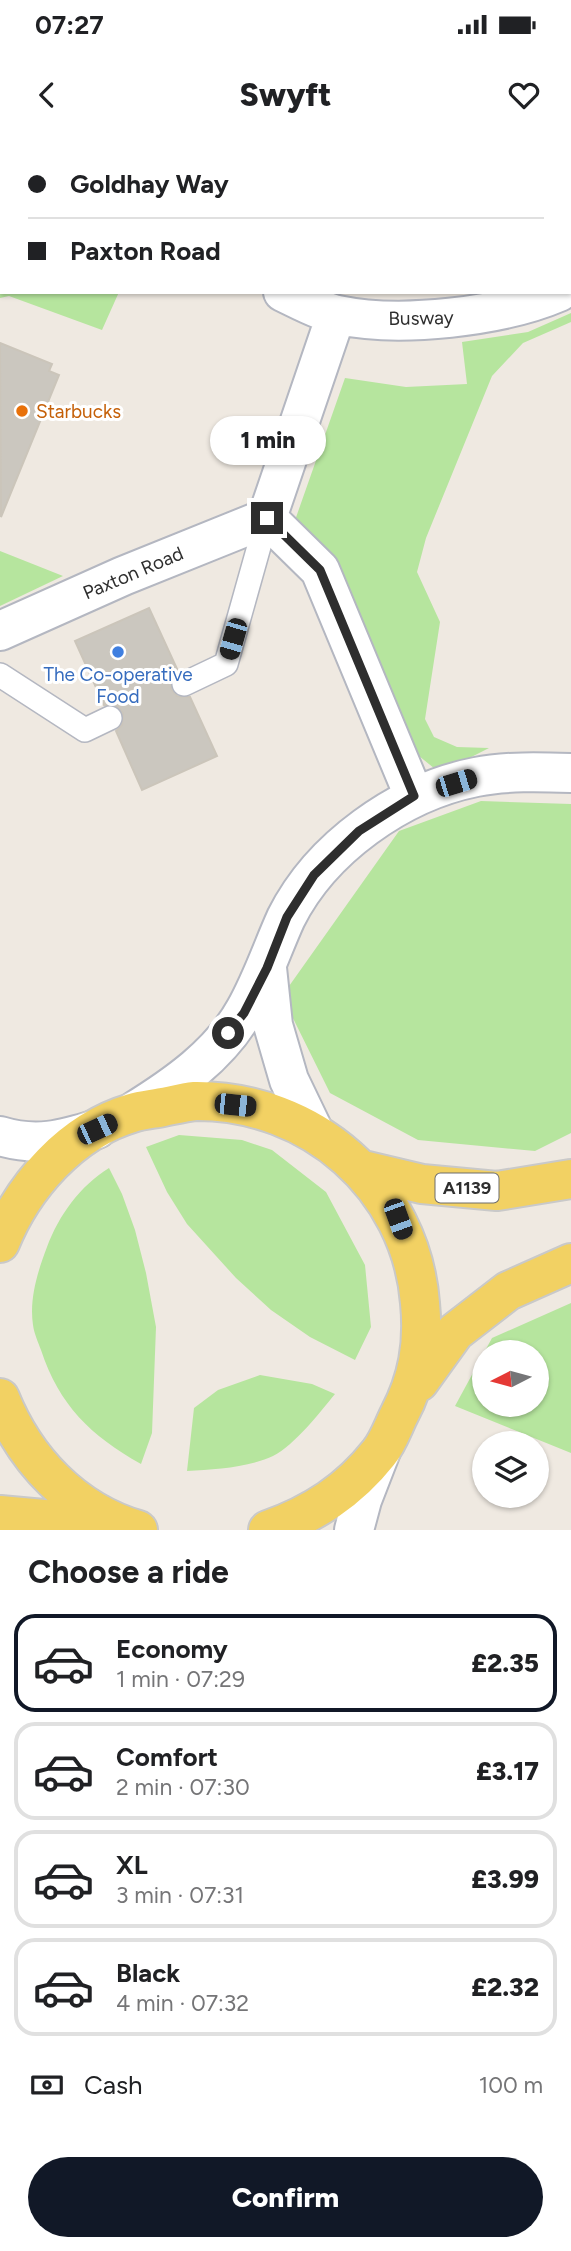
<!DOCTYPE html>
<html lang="en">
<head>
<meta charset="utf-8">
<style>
  :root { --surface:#fff; --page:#f2f2f2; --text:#202124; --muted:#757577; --line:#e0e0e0; --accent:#111827 }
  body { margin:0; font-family:Figtree,sans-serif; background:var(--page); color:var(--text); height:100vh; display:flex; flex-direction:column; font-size:26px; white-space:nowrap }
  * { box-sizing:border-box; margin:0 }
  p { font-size:23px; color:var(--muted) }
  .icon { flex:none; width:38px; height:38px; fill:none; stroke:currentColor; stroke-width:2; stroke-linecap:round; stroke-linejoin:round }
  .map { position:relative; height:1390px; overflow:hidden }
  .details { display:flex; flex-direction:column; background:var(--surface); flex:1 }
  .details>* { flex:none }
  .guide { position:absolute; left:0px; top:0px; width:572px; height:154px; box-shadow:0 2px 5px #0004; display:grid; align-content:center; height:154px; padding:0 28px; background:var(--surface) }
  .needle { width:46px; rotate:264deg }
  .fabs { position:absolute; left:472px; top:1200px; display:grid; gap:14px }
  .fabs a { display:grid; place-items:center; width:77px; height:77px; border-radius:50%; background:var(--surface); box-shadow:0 2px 5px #0004; font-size:35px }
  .end { position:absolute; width:32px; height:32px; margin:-16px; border:9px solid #2e2e2e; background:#fff; box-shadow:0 0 0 4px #fff }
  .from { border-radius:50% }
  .bubble { position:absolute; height:49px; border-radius:24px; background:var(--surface); box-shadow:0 2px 5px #0004; font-size:23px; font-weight:800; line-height:49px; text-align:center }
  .car { position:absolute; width:21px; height:42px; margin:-21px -10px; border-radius:9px; box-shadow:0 0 5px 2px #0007; background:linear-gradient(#222 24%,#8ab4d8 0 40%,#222 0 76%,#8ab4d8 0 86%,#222 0) }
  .guide b { display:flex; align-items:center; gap:24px; height:66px; font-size:26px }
  .guide b+b { border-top:2px solid var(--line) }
  .guide i { width:18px; height:18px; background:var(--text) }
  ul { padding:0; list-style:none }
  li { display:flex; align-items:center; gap:21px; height:98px; margin:0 14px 10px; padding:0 14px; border:4px solid var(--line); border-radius:21px }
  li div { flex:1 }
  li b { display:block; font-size:26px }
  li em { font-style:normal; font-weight:800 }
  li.current { border-color:var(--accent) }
  li>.icon { width:63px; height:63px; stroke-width:1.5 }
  h2 { padding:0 28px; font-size:32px; line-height:84px }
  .pay { display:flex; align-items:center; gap:18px; height:77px; padding:0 28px; font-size:26px }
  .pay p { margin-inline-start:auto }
  .cta { display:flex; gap:14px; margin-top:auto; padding:14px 28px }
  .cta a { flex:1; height:80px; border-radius:42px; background:var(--accent); color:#fff; font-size:28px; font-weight:800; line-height:80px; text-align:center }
  .status { display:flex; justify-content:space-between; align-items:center; height:49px; padding:0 35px; background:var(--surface); direction:ltr }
  .status svg { height:19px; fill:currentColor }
  header { display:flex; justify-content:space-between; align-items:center; height:91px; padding:0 28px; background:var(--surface); font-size:32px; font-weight:800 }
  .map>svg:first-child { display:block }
</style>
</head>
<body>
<div class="status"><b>07:27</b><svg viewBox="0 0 49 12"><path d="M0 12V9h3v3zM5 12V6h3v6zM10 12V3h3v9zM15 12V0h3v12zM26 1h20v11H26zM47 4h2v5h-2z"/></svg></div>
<header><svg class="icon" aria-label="back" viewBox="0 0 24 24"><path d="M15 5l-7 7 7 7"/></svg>Swyft<svg class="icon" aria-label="heart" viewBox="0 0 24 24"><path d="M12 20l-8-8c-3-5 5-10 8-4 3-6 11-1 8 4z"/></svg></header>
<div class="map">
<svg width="571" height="1390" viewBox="0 0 571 1390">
  <rect width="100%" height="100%" fill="#efe9e1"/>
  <path fill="#b6e59e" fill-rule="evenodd" d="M0,89L2,152H119L102,190L9,156L0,158Z
    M571,173V182L523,203L492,236L426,398L417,432L440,482L425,579L434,597L457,607L489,608L440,633L403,603L293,386L345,238L406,247L467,244L462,202L528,192Z
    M0,411L63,436L0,466Z
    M481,661L571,664V993L535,1011L418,1000L330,953L282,856L399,691Z
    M179,995L242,1000L272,1010L326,1052L365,1125L371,1187L355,1220L310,1197L271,1170L236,1138L187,1084L167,1052L146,1007Z
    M109,1028L122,1054L135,1090L146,1133L156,1187L152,1293L141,1324C91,1296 59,1265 41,1210C38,1202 34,1193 33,1185C29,1158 38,1131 47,1107C59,1075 80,1046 109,1028Z
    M571,1163V1313L455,1266L492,1198ZM485,1213H537V1265H485Z
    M260,1235L312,1244L335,1254C320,1272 295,1305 273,1316C247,1328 215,1329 187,1331L194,1268L218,1250Z"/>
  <path fill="#cbc7bf" stroke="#cbc5ba" stroke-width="2" d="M0,203L52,224L49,231L59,235L1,377Z
    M149,468L178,531L172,537L171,549L177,556L190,557L217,616L142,650L116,591L122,585L123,573L117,566L104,565L75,501Z"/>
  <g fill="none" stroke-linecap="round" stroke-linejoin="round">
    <g stroke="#b4b7c1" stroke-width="26">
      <path id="lane" d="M0,535L85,590L110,578
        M184,544L226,524L267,378"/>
    </g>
    <g stroke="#b4b7c1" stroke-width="42">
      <path id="street" d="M0,34L2,35
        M283,152C300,160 319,171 338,175C400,188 501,177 559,152
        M267,378L320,430L414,656
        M0,491L123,436L267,378L336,175"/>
    </g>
    <g stroke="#b4b7c1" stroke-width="42">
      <path id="secondary" d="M267,828L273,885L289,940L314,992
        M133,972C175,946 220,915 245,870C262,840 272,809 286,778C321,708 400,652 476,637C506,631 540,632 571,633
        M0,996C36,1007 62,1000 97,989
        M354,1390L362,1360L381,1311"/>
    </g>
    <g stroke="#c9c9c9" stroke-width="42">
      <path id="primary" d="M363,1030L422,1044L497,1051L571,1039
        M0,1103C23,1046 71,991 132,973C142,970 153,969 163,967C173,965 185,962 195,961C311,960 411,1046 420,1163C424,1204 418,1239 399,1275C393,1287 388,1302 379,1313C349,1351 313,1374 268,1390
        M419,1242L455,1192L508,1151L571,1123
        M0,1258C25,1320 73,1371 138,1390
        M0,1375L109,1385"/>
    </g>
    <use href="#lane" stroke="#fff" stroke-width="23"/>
    <use href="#street" stroke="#fff" stroke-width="38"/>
    <use href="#secondary" stroke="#fff" stroke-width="38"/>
    <use href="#primary" stroke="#f2d163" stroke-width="38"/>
  </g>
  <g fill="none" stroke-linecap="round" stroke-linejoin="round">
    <path stroke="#2e2e2e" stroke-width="9" d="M228,893L244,873L267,828L287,777L314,735L359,691L414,656L320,430L267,378"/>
  </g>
  <circle fill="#e8710a" stroke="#fff" stroke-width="2.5" cx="22" cy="271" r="7"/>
  <circle fill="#3f7fe0" stroke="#fff" stroke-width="2.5" cx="118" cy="512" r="7"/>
  <g text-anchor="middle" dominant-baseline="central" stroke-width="6" stroke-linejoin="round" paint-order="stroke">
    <rect fill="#fff" stroke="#6d6d6d" stroke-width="2" x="435.5" y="1033.5" width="63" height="29" rx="5"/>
    <g font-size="18" font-weight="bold" fill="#2e2e2e">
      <text x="467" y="1048">A1139</text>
    </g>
    <g font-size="19" fill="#2e2e2e" stroke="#fff">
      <text transform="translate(421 178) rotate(-1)">Busway</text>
      <text transform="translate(133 433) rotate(-23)">Paxton Road</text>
    </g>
    <g font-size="19" fill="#c56008" stroke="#fff" text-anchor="start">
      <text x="36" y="271">Starbucks</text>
    </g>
    <g font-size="19" fill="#366cbe" stroke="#fff">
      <text x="118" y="534">The Co-operative<tspan x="118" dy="22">Food</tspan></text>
    </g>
  </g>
</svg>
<div class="fabs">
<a><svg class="needle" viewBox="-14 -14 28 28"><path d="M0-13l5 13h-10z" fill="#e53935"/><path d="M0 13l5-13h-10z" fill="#757577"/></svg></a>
<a><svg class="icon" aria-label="layers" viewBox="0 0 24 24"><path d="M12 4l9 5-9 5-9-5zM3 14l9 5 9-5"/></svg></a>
</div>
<i class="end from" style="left:228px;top:893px"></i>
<i class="end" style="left:267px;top:378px"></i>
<div class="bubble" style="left:210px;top:276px;width:116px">1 min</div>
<i class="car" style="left:233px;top:499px;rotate:196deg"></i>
<i class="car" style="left:456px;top:643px;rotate:73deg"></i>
<i class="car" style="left:235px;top:965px;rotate:96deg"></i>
<i class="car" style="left:97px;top:989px;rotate:65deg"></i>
<i class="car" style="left:398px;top:1079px;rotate:160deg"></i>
<div class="guide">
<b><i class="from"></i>Goldhay Way</b>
<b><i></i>Paxton Road</b>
</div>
</div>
<section class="details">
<h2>Choose a ride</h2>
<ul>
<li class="current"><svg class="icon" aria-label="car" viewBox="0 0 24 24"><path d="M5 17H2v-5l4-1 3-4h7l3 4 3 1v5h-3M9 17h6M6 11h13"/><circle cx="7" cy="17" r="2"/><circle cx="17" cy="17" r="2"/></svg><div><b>Economy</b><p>1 min · 07:29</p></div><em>£2.35</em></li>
<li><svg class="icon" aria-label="car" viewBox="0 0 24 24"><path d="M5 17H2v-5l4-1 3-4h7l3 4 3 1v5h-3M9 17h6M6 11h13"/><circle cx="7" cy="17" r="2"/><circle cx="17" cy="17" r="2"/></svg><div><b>Comfort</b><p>2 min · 07:30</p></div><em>£3.17</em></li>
<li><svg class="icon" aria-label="car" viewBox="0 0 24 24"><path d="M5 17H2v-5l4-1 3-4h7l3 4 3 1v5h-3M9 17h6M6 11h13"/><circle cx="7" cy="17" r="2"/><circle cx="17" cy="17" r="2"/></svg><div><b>XL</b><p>3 min · 07:31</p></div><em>£3.99</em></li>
<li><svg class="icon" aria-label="car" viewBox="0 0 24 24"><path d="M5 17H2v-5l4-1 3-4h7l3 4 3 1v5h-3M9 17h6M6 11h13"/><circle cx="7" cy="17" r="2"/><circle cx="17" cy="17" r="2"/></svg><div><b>Black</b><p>4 min · 07:32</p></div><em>£2.32</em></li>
</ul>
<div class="pay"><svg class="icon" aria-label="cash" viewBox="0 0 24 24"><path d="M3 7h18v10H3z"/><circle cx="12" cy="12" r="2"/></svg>Cash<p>100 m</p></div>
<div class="cta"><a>Confirm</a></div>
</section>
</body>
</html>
